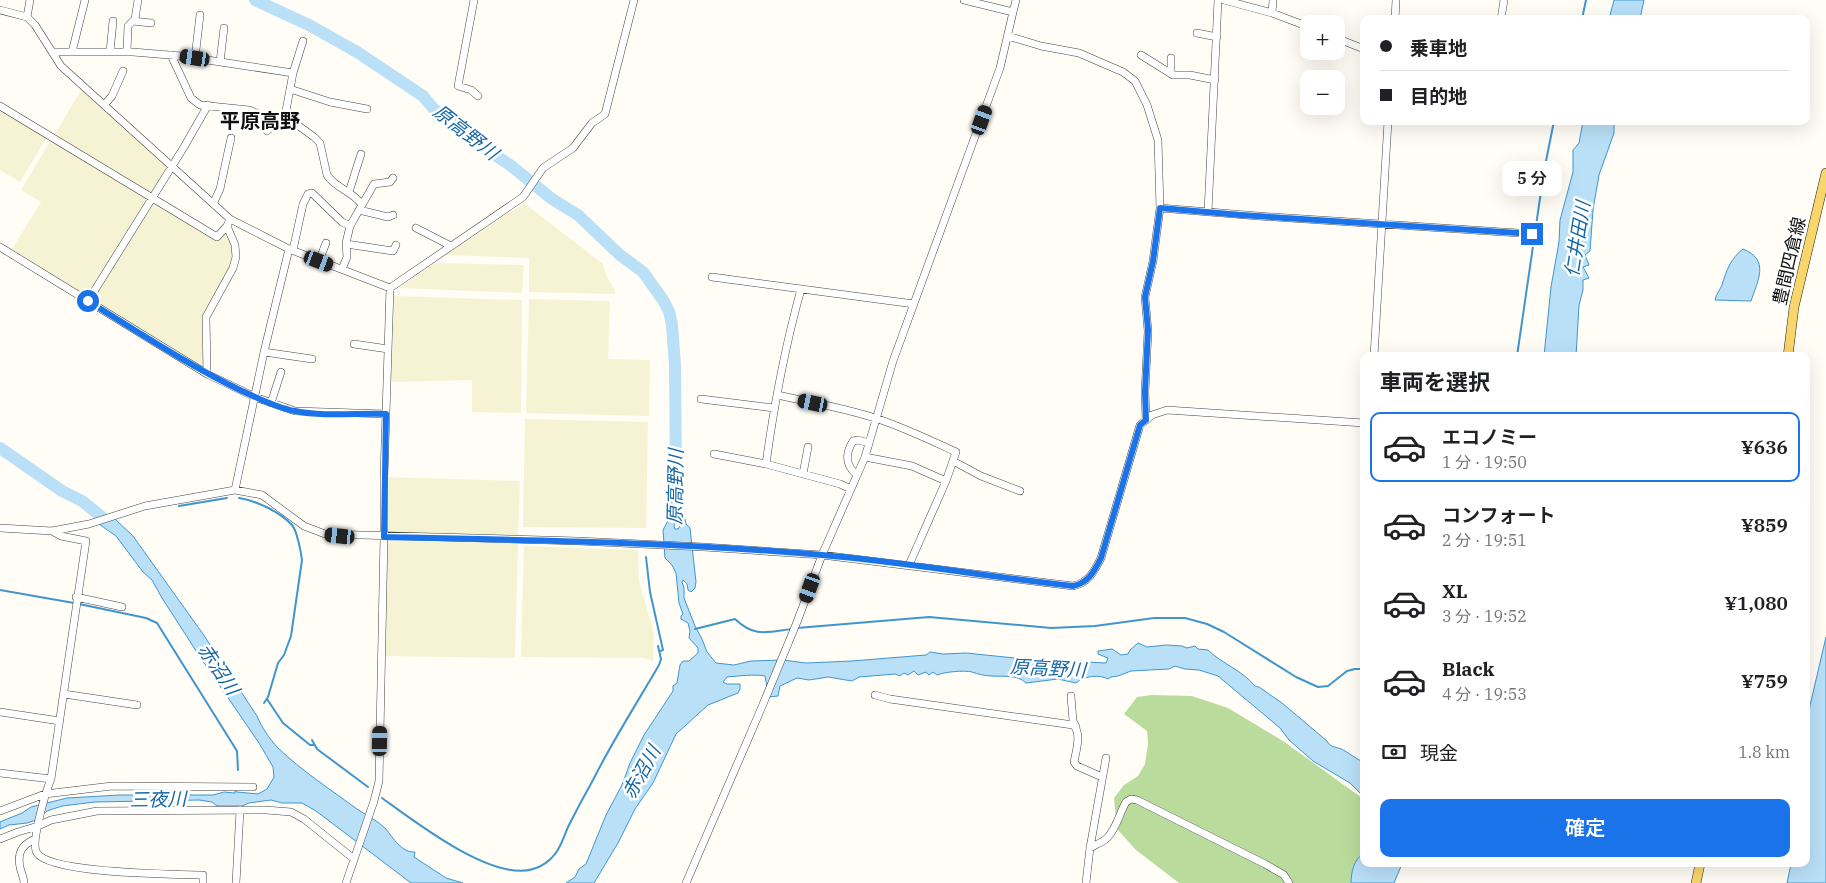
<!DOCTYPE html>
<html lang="ja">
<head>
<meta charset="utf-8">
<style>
  :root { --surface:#fff; --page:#f6f6f6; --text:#202124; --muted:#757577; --line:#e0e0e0; --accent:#1a73e8 }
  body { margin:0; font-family:"IBM Plex Serif","Noto Sans JP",serif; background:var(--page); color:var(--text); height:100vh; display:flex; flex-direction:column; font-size:19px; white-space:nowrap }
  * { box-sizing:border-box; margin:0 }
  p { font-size:16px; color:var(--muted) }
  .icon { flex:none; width:28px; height:28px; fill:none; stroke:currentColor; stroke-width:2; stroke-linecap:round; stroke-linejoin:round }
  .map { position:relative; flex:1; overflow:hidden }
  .panel { position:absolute; left:1360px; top:352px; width:450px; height:515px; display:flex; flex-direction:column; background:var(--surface); border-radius:10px; box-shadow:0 5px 20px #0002 }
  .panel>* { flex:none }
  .top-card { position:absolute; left:1360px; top:15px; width:450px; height:110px; border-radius:10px; box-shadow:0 5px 20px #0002; display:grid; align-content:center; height:110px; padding:0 20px; background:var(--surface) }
  .controls { position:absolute; left:1300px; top:15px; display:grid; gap:10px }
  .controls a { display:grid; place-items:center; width:45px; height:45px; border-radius:10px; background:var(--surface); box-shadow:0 5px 20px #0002; font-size:25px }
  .end { position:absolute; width:22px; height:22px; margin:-11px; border:6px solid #1a73e8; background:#fff; box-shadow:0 0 0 2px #fff }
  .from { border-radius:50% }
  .bubble { position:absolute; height:35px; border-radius:10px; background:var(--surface); box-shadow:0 5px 20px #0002; font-size:16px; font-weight:600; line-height:35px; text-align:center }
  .car { position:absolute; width:15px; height:30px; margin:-15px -8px; border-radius:6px; box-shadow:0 0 4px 1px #0007; background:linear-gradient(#222 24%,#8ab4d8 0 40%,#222 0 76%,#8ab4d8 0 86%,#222 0) }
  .top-card b { display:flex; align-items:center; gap:18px; height:48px; font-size:19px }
  .top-card b+b { border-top:1px solid var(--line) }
  .top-card i { width:12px; height:12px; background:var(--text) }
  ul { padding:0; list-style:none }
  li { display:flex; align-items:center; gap:15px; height:70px; margin:0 10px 8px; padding:0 10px; border:2px solid transparent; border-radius:10px }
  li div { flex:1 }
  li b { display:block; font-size:19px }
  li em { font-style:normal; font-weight:600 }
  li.on { border-color:var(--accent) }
  li>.icon { width:45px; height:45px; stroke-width:1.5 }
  h2 { padding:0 20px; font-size:22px; line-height:60px }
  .pay { display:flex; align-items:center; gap:12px; height:55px; padding:0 20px; font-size:19px }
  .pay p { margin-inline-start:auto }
  .cta { display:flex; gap:10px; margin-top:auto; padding:10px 20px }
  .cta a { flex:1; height:58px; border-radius:10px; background:var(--accent); color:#fff; font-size:20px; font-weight:600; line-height:58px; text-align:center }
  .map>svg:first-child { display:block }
</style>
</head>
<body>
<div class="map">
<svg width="1826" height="883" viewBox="0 0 1826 883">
  <rect width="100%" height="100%" fill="#fffdf5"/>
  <path fill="#f6f3d4" d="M82,89L167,166L150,195L54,135Z
    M0,109L47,137L20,182L0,170Z
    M51,140L147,198L86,297L12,249L41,202L21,190Z
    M156,202L217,239L227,229L233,248L232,263L202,318L204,369L92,300L153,203Z
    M524,203L603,264L606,275L615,290V294L529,292V258L445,255Z
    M435,263L524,265L522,293L399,288Z
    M394,296L522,300L521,413L472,412V380L391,382Z
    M529,299L610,301L608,359L650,360L649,416L526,413Z
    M525,419L648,422L646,528L523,527Z
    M386,477L520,481L518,537L384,535Z
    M385,541L518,543L515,658L383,656Z
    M524,546L638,550L639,581L654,633L653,661L644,658L521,657Z"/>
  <path fill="#b9dc9c" d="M1152,695L1192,696L1228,708L1283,741L1362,798L1364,801V864L1352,883H1179L1136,850L1117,829L1114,798L1124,785L1138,776L1145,764L1148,744L1147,731L1124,714L1137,697Z"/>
  <path fill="#b9e0f7" stroke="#3f96cf" d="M1614,0H1644L1640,19H1609Z
    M1583,121H1614V133L1599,175L1593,210L1590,251L1585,255L1589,265L1583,267L1589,278L1583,280V290L1579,305L1576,356H1544L1551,287L1559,242L1560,220L1573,172V150L1579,143Z
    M1743,249C1770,260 1758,280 1751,301L1715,300C1716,294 1720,290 1722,285C1726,271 1731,258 1743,249Z
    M674,452L681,476L682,489L674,526L675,529H678L685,519L686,524L690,528L696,582L695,588L691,592L688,590L687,584L683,580L682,582L684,588V598L695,626L702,639L707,652L716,663L734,665L751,661L783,660L806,663L852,661L926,655L930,652L943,654L966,653L1024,659L1055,661L1067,665L1086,662L1106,663L1108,658L1098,654V651L1112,649L1121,655L1128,654L1130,650L1138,643L1147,647L1166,645L1182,646L1187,648L1195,646L1198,649L1208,650C1222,664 1242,670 1255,686L1259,687L1282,703L1327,741C1331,749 1338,746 1345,751C1352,755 1356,759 1364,762V797L1350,783L1313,761L1289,740L1280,728L1218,676L1199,670L1185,669L1175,666L1169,669L1131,671L1118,676L1111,677L1108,679C1099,674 1084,676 1076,683L1058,679L1026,683C1017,674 1003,677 992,676C985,676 978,674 972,672C965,670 943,672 937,675L933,672L929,675L926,672L918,675L914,671L908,675L904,673L900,676L895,674L859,677L852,681L828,677L809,680L797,678L780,686L778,696L769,697L765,676C756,674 737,676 727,677L723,682L727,684H740V689L738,693L708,705L676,734L653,783L635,809L618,843L594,883H566L575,877L579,869L586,864L606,815L622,785L630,763L644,735L673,691V686L677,683L680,665L683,661H689L698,653V648L689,638L690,631L688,623L681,619V616L683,614L679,603L676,573L672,565L665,558L663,530L671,515V491L675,474Z
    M115,519L133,536L203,634L257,716C262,728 269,738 278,748C302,771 331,790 357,809C366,815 378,821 386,829C393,838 402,853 415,852L414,857L446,878L463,883H411L316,811L302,803H282L271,800L249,803L242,806H217L212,802L199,800L95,802L62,806L47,811L36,820L27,823L9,825L0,829V822L22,813L31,807L67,798L120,795H213L224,792L235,793V791L237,792L258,794L267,789L274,777L273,767L259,743L200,657L162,598L152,580L143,572L116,536L99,524Z
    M1826,637V883H1787L1791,864H1806V730L1808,714Z
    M1364,854V864H1402L1394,883H1351C1351,873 1354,858 1364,854Z"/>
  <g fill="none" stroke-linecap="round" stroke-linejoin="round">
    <path stroke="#3f96cf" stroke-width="2" d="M1582,19L1586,0
      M1517,356L1544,171L1554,121
      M239,498C257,501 280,512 292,525C297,531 301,552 302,560L291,636L284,655L278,663L268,697L264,703
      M179,506L227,498
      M646,557L650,592L663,650L660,651
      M0,590L74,603
      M79,604L146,618L157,623L237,751L238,770
      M797,628L929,617L1051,628L1095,626L1154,618H1185L1207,624L1224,632L1296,677L1318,687L1328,686L1347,671L1355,669H1364
      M695,629L735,619C755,638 767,632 792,629
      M267,699L283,723L310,745H314
      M312,740L317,749L368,787
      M382,798C414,821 492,882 533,869C541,867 550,861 555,854C561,847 564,836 568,827C576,811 584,796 593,780C613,740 637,703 659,665L661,659L658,646"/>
    <path stroke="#b9e0f7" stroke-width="12" d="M255,0L309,25L357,52L423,96L433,108L464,134L510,165L552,199L578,215L620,255L643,272L663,300L669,311L672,325L675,365L676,476
      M0,448L62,491L82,501L113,526"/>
    <g stroke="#444" stroke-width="8">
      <path id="minor" d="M474,0L458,86L471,90L478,96
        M964,0L1013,12L1016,0
        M1224,0L1272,13L1309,27
        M0,10L27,17L35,25L61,66L230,219L289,249L390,288L523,197L543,168L573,148L592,123L605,114L634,0
        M1272,13L1273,0
        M27,17L30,0
        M1395,19L1396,0
        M1501,19L1504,0
        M133,21L151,23
        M1197,33L1217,37
        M1008,36L1041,46L1079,53L1123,72L1135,81L1147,105L1158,140L1160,208L1153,261L1145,297L1148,331L1145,392L1146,420
        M1336,38L1364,49
        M53,52H133L181,56L293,73
        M72,52L85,0
        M110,52L113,21
        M127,52L128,26L135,19L138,0
        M171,55L191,98L200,105L249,110L264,116L279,119
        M1141,55L1173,75H1190L1215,80
        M195,58L200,15
        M1171,58V74
        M220,62L224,28
        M290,89L330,102L367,109
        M104,105L112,96L123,71
        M0,106L217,237L227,226L230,219
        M285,116L293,73L303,41
        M267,131L285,116L314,137L320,143L327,175C336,189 353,191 362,205
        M349,192L361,154
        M213,204L220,189L231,138
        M1160,208L1258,216L1532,234
        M359,210L388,217L393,215
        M1208,212L1218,0
        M416,228L451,246
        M346,244L393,251L396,245
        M0,247L207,374L255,397L295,411L386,414
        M293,250L303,204L308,194L312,193L342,222L350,226
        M319,261L326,243
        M342,269L347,257L346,243L350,226L374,184L390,182L393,178
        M712,277L914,304
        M88,301L184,147L208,105
        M354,344L388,349
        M264,352L312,359
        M1374,356L1388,121
        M207,374L206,317L233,268L236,257L235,245L227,226
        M777,395C810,402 845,408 878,419C905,428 930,440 956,452L946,481L909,565
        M701,399L774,408
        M271,403L281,372
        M714,454L766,464L840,484L851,489
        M865,457L912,466L946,481
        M953,461L981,476L1020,491
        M766,464C774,405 785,347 801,289
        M803,474L808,447
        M857,475C845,465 845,454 853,441L858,440L869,443
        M235,490L264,352L289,249
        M0,528L52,531L89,524L145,506L235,490L262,495L304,526L325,534L578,541L704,547L822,555L1073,586C1088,583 1094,572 1101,558L1140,425L1152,415L1167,410L1364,423
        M52,531L61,536L86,541L51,779C46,791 30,844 37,853C51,874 175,874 203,875V883
        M76,597L122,607
        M64,694L137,705
        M875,695L890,699L1073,725C1082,732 1076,752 1074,762L1077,766L1102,777
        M1071,696L1073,721L1076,727
        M0,712L60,721
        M0,773L51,779
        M0,811L45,794L112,786L253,787
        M0,839L18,832L38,826L51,820L97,811L266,810L291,812L304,819L354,859
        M1090,848C1096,844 1102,843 1107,838C1117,828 1119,814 1126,802L1131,799L1137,800L1265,864L1284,875L1289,883
        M24,883C24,877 21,873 20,867C17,852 22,845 35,839
        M236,883L240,810
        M346,883L374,801L379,781L384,537V476L390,288
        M686,883L761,709L797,622L822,555L865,457L893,361L1000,68L1013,12
        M1086,883L1090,848L1106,758"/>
    </g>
    <g stroke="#222" stroke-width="10">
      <path id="major" d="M1788,356L1794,307L1826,173
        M1696,883L1700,864"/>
    </g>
    <use href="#minor" stroke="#fff" stroke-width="7"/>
    <use href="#major" stroke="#f9d66b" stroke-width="9"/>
  </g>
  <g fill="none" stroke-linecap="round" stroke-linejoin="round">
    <path stroke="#1a73e8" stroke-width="6" d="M88,301C138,332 188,365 242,391C258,398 277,408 295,411C324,417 356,413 386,414L384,537C530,540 676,542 822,555C906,562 989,577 1073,586C1088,583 1094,572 1101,558L1140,425L1146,420L1145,392L1148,330L1145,297L1153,261L1160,208L1241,215L1532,234"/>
  </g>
  <g text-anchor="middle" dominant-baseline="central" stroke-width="5" stroke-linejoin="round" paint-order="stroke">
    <g font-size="18" fill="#111" stroke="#fff">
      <text transform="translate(1789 261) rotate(-77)">豊間四倉線</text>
    </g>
    <g font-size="19" font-style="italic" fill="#1768a6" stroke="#fff">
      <text transform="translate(466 132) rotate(38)">原高野川</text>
      <text transform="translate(1577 239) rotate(-81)">仁井田川</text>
      <text transform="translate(675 487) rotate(-89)">原高野川</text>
      <text transform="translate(1048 668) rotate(3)">原高野川</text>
      <text transform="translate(219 669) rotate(56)">赤沼川</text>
      <text transform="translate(641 772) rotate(-61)">赤沼川</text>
      <text transform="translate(158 799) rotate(-1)">三夜川</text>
    </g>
    <g font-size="20" font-weight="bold" fill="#111" stroke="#fff">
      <text x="260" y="120">平原高野</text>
    </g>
  </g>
</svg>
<div class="controls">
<a>+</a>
<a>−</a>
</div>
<i class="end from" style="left:88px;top:301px"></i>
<i class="end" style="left:1532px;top:234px"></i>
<div class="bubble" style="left:1502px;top:161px;width:60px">5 分</div>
<i class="car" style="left:195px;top:58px;rotate:279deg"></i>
<i class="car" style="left:982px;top:120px;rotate:20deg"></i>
<i class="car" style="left:319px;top:261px;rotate:111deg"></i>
<i class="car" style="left:813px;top:403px;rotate:282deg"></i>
<i class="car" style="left:340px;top:536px;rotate:276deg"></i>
<i class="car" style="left:810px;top:588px;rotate:200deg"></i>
<i class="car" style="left:380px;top:741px;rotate:1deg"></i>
<div class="top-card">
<b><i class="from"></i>乗車地</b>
<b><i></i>目的地</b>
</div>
<section class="panel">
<h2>車両を選択</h2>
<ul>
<li class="on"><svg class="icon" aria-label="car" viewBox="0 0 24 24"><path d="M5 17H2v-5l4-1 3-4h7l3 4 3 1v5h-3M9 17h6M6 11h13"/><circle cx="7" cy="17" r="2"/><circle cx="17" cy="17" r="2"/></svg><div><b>エコノミー</b><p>1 分 · 19:50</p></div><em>¥636</em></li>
<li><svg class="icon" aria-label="car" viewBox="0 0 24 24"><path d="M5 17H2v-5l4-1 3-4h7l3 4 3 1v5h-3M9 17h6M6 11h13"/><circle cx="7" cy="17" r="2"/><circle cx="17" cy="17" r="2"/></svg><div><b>コンフォート</b><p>2 分 · 19:51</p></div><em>¥859</em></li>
<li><svg class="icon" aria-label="car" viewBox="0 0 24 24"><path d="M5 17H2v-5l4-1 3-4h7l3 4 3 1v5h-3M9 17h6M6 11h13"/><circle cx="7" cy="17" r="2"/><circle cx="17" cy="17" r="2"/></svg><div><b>XL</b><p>3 分 · 19:52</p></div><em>¥1,080</em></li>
<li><svg class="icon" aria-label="car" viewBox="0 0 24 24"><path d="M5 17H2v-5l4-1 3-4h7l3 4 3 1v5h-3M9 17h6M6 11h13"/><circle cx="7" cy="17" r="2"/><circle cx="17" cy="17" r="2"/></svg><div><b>Black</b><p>4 分 · 19:53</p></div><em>¥759</em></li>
</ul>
<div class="pay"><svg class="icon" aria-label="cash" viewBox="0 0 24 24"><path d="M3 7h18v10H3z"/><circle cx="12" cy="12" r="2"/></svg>現金<p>1.8 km</p></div>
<div class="cta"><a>確定</a></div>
</section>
</div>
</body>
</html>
